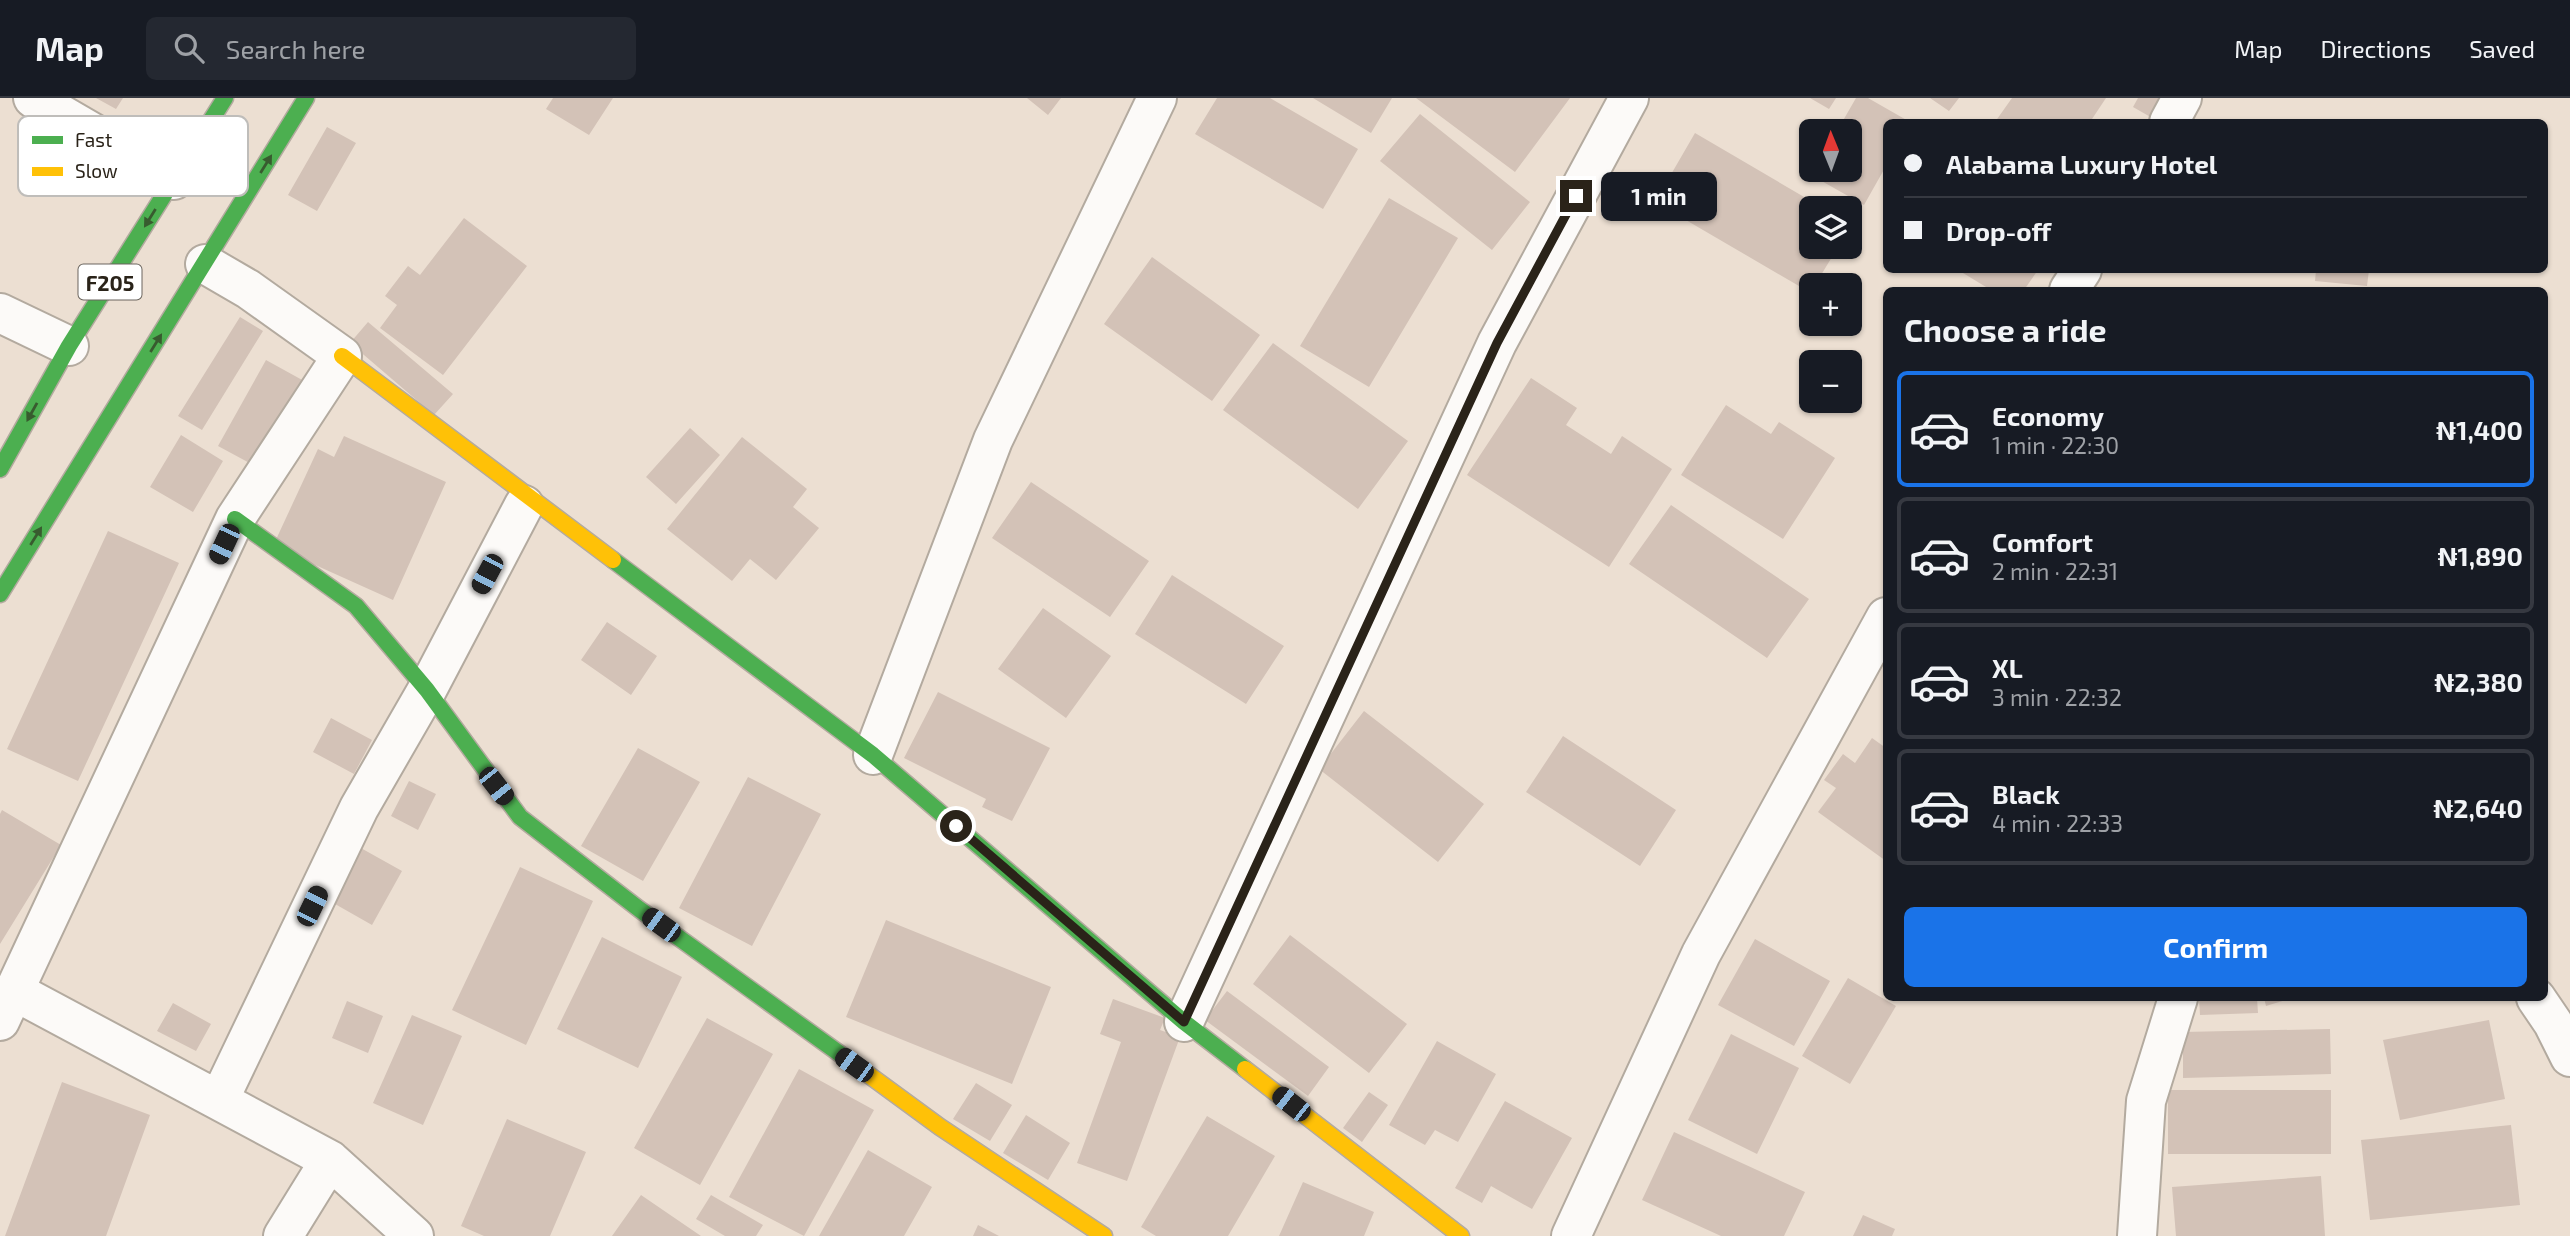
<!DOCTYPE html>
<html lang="en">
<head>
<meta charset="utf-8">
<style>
  :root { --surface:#171b24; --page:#242831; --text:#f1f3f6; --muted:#9ea1a6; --line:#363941; --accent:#1a73e8 }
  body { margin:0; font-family:"Exo 2",sans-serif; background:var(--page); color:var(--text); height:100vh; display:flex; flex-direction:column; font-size:26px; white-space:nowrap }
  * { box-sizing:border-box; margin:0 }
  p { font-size:23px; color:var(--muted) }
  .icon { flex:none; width:38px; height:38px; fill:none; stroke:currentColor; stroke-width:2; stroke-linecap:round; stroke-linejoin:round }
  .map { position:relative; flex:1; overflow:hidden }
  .panel { position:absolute; left:1883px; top:189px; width:665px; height:714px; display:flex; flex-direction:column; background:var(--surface); border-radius:10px; box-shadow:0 2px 5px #0004 }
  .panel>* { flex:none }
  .banner { position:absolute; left:1883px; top:21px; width:665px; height:154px; border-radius:10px; box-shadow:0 2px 5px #0004; display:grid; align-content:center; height:154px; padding:0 21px; background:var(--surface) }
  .needle { width:46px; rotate:359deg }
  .tools { position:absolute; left:1799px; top:21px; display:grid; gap:14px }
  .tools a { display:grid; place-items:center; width:63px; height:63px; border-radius:10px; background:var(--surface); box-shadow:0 2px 5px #0004; font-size:35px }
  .end { position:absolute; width:32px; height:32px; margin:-16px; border:9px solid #2a2319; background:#fff; box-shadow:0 0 0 4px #fff }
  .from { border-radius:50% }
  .bubble { position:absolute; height:49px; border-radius:10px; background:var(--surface); box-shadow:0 2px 5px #0004; font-size:23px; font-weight:700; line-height:49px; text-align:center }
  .car { position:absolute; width:21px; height:42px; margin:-21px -10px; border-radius:9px; box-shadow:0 0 5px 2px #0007; background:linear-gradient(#222 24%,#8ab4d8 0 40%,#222 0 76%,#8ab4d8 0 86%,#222 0) }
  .banner b { display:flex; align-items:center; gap:24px; height:66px; font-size:26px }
  .banner b+b { border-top:2px solid var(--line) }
  .banner i { width:18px; height:18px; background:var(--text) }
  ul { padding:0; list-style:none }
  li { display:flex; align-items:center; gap:21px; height:116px; margin:0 14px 10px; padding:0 7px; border:4px solid var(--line); border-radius:10px }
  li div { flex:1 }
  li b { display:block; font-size:26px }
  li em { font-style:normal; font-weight:700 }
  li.selected { border-color:var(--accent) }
  li>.icon { width:63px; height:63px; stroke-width:1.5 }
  h2 { padding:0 21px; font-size:32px; line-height:84px }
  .button { display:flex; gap:14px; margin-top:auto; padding:14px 21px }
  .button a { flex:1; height:80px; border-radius:10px; background:var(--accent); color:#fff; font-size:28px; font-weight:700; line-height:80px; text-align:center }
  header { display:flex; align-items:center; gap:42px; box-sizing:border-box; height:98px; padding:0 35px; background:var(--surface); border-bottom:2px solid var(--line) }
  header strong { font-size:33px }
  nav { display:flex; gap:38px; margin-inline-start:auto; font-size:24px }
  .search { width:490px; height:63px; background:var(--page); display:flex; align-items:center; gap:18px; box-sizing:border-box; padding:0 24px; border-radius:10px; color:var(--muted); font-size:26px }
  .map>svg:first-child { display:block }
</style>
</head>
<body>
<header>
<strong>Map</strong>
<div class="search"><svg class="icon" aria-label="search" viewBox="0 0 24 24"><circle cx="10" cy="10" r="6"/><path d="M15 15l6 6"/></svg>Search here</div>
<nav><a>Map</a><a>Directions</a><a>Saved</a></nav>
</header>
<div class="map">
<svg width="2570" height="1138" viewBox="0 0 2570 1138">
  <rect width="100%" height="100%" fill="#ecdfd2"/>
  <path fill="#d3c2b7" d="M96,0H123L116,11Z
    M553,0H613L589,37L546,11Z
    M1027,0H1061L1048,17Z
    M1217,0H1270L1358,51L1323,111L1195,36Z
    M1313,0H1392L1371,35Z
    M1416,0H1570L1515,74Z
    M1810,0H1836L1829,11Z
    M1856,0H1868L1910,24H1886V68L1864,107L1811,77L1814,72H1850V33H1837Z
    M1930,0H1959L1949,13Z
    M2012,0H2106L2090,24H1995Z
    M2138,0H2165L2154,21L2133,9Z
    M1420,16L1530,104L1492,152L1380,63Z
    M327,29L356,45L317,113L288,97Z
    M1695,35L1823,110H1811V149H1838L1815,187H1811V195L1655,104Z
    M1389,100L1458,140L1369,289L1300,248Z
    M464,120L527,168L443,277L380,230L397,207L385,198L408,168L420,177Z
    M1152,159L1260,237L1212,303L1104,226Z
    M1958,172H2038L2024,192H1991Z
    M2316,172H2369L2367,188L2315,183Z
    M240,219L263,233L202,332L178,318Z
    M368,224L453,296L434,317L350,245Z
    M1273,245L1408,343L1358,411L1223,312Z
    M266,262L304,283L257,369L218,348Z
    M1531,280L1577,310L1566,327L1611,356L1622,338L1672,371L1609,469L1467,377Z
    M1726,307L1771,336L1779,324L1835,360L1783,441L1681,377Z
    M690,330L720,357L676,406L646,379Z
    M181,337L223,363L193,414L150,389Z
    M344,338L446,384L393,502L273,448L318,351L334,359Z
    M742,339L807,391L793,409L819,430L776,482L750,461L732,483L667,431Z
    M1031,384L1149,463L1110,519L992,440Z
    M1671,407L1809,501L1767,560L1629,466Z
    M108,433L179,465L78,683L7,651Z
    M1172,477L1284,548L1246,606L1135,536Z
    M1043,510L1111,558L1066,620L998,571Z
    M607,524L657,558L631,597L581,562Z
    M938,594L1050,650L1012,723L982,709L986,701L904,660Z
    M1364,613L1484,706L1438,764L1319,671Z
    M331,620L372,642L354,676L313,654Z
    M1563,638L1676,712L1640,768L1526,694Z
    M1872,640L1886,650V763L1818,714L1836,690L1824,682L1843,656L1855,665Z
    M638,650L700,684L643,783L581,748Z
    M748,679L821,716L752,848L679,810Z
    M409,683L436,696L418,732L391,718Z
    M2,712L61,747L0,846V716Z
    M359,749L402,773L372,827L328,802Z
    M520,769L593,803L526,947L452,912Z
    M886,822L1051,889L1012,986L846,919Z
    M1290,837L1407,926L1369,975L1253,886Z
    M602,839L682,879L638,970L557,931Z
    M1755,841L1830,883L1794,948L1718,907Z
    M1848,880L1896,908L1850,986L1802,958Z
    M1227,893L1329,969L1308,998L1205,922Z
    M2199,900H2257L2258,915L2200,917Z
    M2264,900H2292L2266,908Z
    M1113,901L1165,920L1160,932L1180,939L1127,1083L1077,1065L1121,944L1100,936Z
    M347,903L383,918L368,955L332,940Z
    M173,905L211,926L196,953L157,933Z
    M412,917L462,938L423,1027L373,1005Z
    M707,920L773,956L700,1087L634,1050Z
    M2489,922L2505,1001L2400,1022L2383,942Z
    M2330,931L2331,976L2183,980V934Z
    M1731,936L1799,970L1757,1056L1688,1022Z
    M1437,943L1496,976L1458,1044L1435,1032L1425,1047L1389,1027Z
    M799,971L874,1012L804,1138L729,1099Z
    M62,984L150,1017L106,1138H5Z
    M976,985L1012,1007L990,1043L953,1021Z
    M2168,992H2331V1056H2168Z
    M1369,994L1388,1007L1362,1044L1343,1030Z
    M1505,1003L1572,1040L1532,1111L1491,1088L1482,1105L1455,1090Z
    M1026,1017L1070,1045L1048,1082L1003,1055Z
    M1207,1018L1275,1058L1228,1138H1156L1141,1129Z
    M507,1021L586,1054L550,1138H484L461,1128Z
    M2511,1027L2520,1107L2370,1122L2361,1042Z
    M1674,1034L1805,1094L1784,1138H1721L1642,1102Z
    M868,1052L932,1089L904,1138H819Z
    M2321,1078L2325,1138H2176L2172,1089Z
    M1303,1084L1374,1114L1364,1138H1279Z
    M641,1097L701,1138H612Z
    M711,1097L763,1127L756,1138H725L696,1121Z
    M1863,1117L1895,1131L1892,1138H1853Z
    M978,1127L999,1138H973Z"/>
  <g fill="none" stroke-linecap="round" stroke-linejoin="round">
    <g stroke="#b3aa9f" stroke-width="42">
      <path id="street" d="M33,0L174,82
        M2169,24L2182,0
        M2069,192L2082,172
        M0,215L69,248
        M873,657L993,342L1157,0
        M16,894L330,1062L414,1138
        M2536,900L2553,925L2570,959
        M0,923L235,421L342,258L248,191L205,166
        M1184,924L1497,245L1629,0
        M219,1002L359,710L427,592L524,407
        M283,1138L330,1062
        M1571,1138L1701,856L1886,519
        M2137,1138L2146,1003L2178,900"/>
    </g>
    <g stroke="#b3aa9f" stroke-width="19">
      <path id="fast" d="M0,371L69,248L225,0
        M235,421L356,508L427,592L520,719L639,811L854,966
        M613,462L873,657L1184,924L1245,971
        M0,496L306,0"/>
    </g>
    <g stroke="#b3aa9f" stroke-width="19">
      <path id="slow" d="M342,258L613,462
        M854,966L940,1029L1104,1138
        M1245,971L1461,1138"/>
    </g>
    <use href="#street" stroke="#fcfaf8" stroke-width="38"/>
    <use href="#fast" stroke="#4caf50" stroke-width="16"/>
    <use href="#slow" stroke="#ffc107" stroke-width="16"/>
  </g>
  <defs><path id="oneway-solid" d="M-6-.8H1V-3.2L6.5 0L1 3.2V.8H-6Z" transform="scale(1.75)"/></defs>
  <g fill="#385b2f">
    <use href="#oneway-solid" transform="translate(266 66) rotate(-58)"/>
    <use href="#oneway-solid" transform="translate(150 120) rotate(122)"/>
    <use href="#oneway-solid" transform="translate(156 245) rotate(-58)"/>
    <use href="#oneway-solid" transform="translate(32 314) rotate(119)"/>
    <use href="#oneway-solid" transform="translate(36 438) rotate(-58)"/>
  </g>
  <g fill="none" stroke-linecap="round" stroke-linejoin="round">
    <path stroke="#2a2319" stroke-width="9" d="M956,728L1184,924L1497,245L1576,98"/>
  </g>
  <g text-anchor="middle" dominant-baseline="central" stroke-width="5" stroke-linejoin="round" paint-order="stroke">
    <rect fill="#fff" stroke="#6a655e" stroke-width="2" x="78.5" y="166.5" width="63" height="35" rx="5"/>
    <g font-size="21" font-weight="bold" fill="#2a2319">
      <text x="110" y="184">F205</text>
    </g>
  </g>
  <rect x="18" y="18" width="230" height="80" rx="10" fill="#fff" stroke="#bfbdba" stroke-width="2"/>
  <rect x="32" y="38" width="31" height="8" fill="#4caf50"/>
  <rect x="32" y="69" width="31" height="9" fill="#ffc107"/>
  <g font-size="19" fill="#2a2319">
    <text x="75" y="49">Fast</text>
    <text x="75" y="80">Slow</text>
  </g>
</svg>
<div class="tools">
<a><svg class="needle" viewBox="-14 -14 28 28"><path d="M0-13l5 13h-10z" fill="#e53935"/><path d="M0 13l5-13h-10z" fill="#9ea1a6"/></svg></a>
<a><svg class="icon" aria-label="layers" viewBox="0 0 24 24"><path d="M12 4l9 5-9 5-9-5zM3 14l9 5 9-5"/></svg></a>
<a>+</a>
<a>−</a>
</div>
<i class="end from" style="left:956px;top:728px"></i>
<i class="end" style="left:1576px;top:98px"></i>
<div class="bubble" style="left:1601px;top:74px;width:116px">1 min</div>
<i class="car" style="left:224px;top:446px;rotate:205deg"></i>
<i class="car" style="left:487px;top:476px;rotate:208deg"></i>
<i class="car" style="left:496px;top:688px;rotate:142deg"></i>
<i class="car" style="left:312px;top:808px;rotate:26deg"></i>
<i class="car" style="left:661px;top:827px;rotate:306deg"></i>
<i class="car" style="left:854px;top:967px;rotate:306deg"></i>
<i class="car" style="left:1291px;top:1006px;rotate:308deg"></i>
<div class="banner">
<b><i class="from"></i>Alabama Luxury Hotel</b>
<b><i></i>Drop-off</b>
</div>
<section class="panel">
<h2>Choose a ride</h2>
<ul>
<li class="selected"><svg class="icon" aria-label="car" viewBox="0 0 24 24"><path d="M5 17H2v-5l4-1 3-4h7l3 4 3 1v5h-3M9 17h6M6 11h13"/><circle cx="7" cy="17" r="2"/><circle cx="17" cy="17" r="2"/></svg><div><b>Economy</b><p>1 min · 22:30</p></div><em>₦1,400</em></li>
<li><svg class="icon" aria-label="car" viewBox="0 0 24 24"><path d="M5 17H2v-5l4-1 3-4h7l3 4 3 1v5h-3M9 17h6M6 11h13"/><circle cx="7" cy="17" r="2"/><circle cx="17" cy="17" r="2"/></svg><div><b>Comfort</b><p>2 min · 22:31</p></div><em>₦1,890</em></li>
<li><svg class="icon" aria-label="car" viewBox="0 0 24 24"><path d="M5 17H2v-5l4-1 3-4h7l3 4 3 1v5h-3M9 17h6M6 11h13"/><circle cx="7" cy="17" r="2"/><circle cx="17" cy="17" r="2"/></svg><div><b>XL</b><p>3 min · 22:32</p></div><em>₦2,380</em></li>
<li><svg class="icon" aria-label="car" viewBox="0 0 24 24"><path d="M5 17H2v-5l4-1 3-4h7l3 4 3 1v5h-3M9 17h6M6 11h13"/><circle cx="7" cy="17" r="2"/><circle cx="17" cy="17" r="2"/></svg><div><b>Black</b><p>4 min · 22:33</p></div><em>₦2,640</em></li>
</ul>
<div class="button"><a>Confirm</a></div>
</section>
</div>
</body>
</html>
